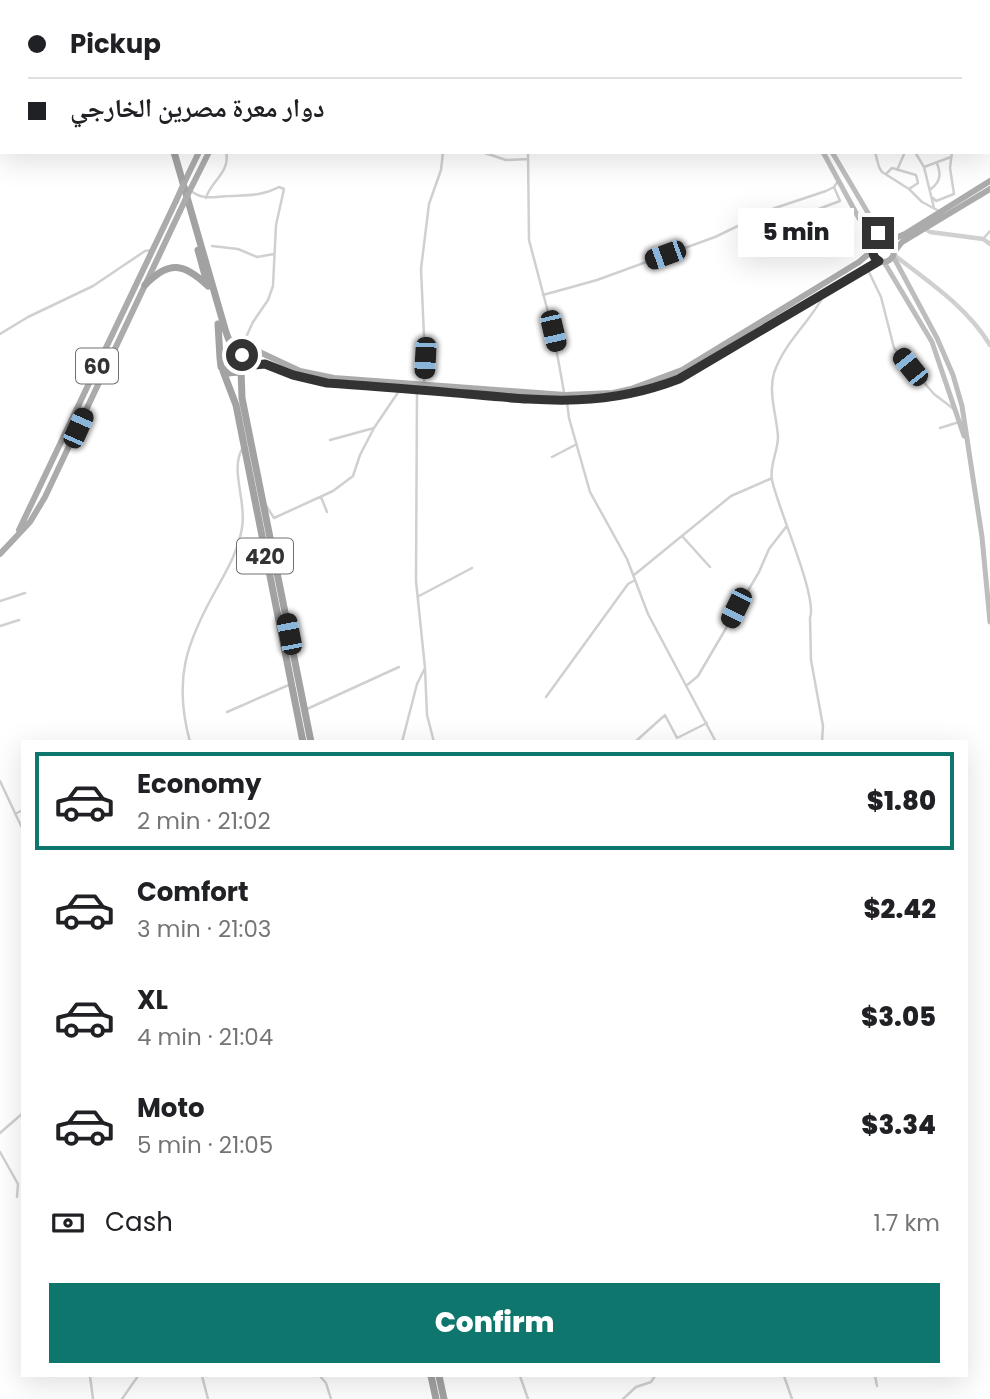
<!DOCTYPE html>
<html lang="en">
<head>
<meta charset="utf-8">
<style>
  :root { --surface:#fff; --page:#f6f6f6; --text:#202124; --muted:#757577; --line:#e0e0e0; --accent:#0f766e }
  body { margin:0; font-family:Poppins,"Noto Naskh Arabic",sans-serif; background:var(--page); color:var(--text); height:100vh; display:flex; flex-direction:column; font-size:26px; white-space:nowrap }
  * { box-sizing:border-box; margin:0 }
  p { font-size:23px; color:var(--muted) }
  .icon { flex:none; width:38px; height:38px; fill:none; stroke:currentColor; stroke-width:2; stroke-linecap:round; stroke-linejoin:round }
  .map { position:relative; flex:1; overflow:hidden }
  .side { position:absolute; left:21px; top:740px; width:947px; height:637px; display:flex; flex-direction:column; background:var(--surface); border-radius:0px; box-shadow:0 7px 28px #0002 }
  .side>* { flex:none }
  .guide { position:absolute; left:0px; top:0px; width:990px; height:154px; box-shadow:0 7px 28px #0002; display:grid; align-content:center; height:154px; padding:0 28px; background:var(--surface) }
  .end { position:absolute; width:32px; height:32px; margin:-16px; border:9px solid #333; background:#fff; box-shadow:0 0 0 4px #fff }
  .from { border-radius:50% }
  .bubble { position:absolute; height:49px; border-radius:0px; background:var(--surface); box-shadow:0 7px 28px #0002; font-size:23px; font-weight:800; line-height:49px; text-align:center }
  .car { position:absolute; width:21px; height:42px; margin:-21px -10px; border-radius:9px; box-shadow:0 0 5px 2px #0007; background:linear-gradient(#222 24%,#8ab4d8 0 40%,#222 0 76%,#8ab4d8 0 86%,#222 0) }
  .guide b { display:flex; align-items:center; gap:24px; height:66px; font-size:26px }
  .guide b+b { border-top:2px solid var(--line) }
  .guide i { width:18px; height:18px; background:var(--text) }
  ul { padding:12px 0 0; list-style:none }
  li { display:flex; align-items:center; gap:21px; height:98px; margin:0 14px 10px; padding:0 14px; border:4px solid transparent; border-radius:0px }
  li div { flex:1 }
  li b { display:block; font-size:26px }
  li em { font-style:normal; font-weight:800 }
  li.current { border-color:var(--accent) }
  li>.icon { width:63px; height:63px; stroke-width:1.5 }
  .pay { display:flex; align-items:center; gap:18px; height:77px; padding:0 28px; font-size:26px }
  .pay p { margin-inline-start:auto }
  .action { display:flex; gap:14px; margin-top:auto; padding:14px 28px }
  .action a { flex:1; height:80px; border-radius:0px; background:var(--accent); color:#fff; font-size:28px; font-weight:800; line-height:80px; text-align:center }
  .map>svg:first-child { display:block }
</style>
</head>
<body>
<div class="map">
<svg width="990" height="1399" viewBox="0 0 990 1399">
  <rect width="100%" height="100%" fill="#fff"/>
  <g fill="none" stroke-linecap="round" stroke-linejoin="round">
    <path stroke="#cfe2ee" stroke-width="2" d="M0,134L2,132"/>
    <path stroke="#d0d0d0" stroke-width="2.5" d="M466,0L473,2
      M548,0V2
      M607,0L608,2
      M626,0L627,2
      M837,0V2
      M291,2L292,0
      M325,2L326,0
      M362,2V0
      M376,2V0
      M396,2V0
      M414,2L415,0
      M433,2V0
      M455,2V0
      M477,2V0
      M494,2V0
      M514,2V0
      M584,2L588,0
      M640,2L643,0
      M679,2L682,0
      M721,2L723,0
      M989,26L990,25
      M989,54L990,56
      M989,145L990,144
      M482,152L506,160L528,159
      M528,152L529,240L553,331L564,392
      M875,152L879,167L882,172L909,189L922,202L939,211
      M915,152L924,167L934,208
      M924,167L951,157
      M898,168L905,152
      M886,174L892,168L916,175L918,183L909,189
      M931,189C941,181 941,174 937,163
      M191,191C204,201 215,196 230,196C249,195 262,196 279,187L284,189L276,225L273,286L268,300L253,322L241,348
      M206,198C210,182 231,172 226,152
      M933,198L936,201L954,194L950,168L952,152
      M816,210L840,201L834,187
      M983,239L990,231
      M212,246L238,249L257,257L274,254
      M867,268L881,297L894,348L934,394L955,410
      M543,295L597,280L715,237L775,208L826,191L834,187L838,181
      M0,334L28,317L93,286L145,251L152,250
      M424,384L425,358L421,269L429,204L441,170L443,152
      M417,390L416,581L425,668L427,715L434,742
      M567,402L569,418L590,492L627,559L648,614L716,742
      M940,428L959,422
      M330,440L374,428L399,391
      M552,457L577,444
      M321,497L327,512
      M265,504L274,518L333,491L353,476L360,455L374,428
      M682,536L710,567
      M634,575L731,496L770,479
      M419,596L472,568
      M0,601L25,593
      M0,626L19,620
      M686,686L698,676L759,572L769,549L786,527
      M546,697L628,584L635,580
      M307,709L399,667
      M227,712L291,684
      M190,742C173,679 186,643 217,588C228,568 238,551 242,528C247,502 230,471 242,449
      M402,742L417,684L425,668
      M635,742L665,715L677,738L707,723
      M822,742L823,726L811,660L810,618C818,597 778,509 772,480C769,467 778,451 778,437C777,417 768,393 774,373C784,343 808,324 823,297
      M0,781L23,830
      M15,814L23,810
      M0,1133L23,1113
      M0,1152L18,1184L17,1197
      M90,1376L93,1399
      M202,1376L208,1399
      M320,1376L326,1383L331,1399
      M520,1376L528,1399
      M784,1376L792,1399
      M875,1376L877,1386
      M122,1399L138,1376
      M623,1399L636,1387L651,1382L655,1376"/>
    <path stroke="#d0d0d0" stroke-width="4.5" d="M924,228L930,232L983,239L990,244
      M894,255C929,282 967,307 990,345"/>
    <path stroke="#bdbdbd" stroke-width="5" d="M736,0L737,2
      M746,0L747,2
      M823,152L874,246
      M832,152L884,240
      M893,256L937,338L953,375L962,406L982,537L990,622
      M884,262L932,342L964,436"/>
    <path stroke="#ababab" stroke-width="6" d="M274,2L275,0
      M280,2L281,0
      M184,183L199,152
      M188,194L209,152
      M872 251a11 11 0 1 1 22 0a11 11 0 1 1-22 0Z
      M888,241L905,234L990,181
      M894,252L902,242L990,189
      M236,350L253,349L300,371L334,378L565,395L613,393L631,389L682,370L859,262L873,250
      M243,366L265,364L293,375L327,383C372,386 417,390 461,394C540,401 603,409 679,378L879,261
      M19,530L176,201
      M0,554L30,522L45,497L180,211"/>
    <path stroke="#a2a2a2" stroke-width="7" d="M127,0V2
      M174,152L225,329C227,335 229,342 233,347C240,356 249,359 239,372L228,373L221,367L220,358L226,351L235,350
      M198,250L206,279
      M145,285C169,260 184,263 208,286
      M218,324L220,358
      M241,370L242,398L311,742
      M223,371L236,405L303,742
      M431,1376L436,1399
      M439,1376L444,1399"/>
    <path stroke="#ababab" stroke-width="6" d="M176,201L184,183
      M180,211L188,194"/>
  </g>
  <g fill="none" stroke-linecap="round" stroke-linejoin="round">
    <path stroke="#333" stroke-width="9" d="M242,355L243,366L265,364L293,375L327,383C374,386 420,390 467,394C544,401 604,408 679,379L879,261C872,257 871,250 876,243L884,240L878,233"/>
  </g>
  <g text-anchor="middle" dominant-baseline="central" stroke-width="7" stroke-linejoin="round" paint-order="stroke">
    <g fill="#fff" stroke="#707070" stroke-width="2">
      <rect x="76" y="348.5" width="42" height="35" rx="5"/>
      <rect x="237" y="538.5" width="56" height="35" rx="5"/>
    </g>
    <g font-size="21" font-weight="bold" fill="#333">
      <text x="97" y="366">60</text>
      <text x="265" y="556">420</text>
    </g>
  </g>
</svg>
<i class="end from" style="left:242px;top:355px"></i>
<i class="end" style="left:878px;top:233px"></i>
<div class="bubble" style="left:738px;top:208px;width:116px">5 min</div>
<i class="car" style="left:665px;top:255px;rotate:250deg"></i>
<i class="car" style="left:553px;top:331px;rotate:167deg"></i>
<i class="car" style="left:425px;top:358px;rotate:183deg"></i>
<i class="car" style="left:910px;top:367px;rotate:321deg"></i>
<i class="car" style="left:78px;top:428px;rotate:24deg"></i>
<i class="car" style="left:736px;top:608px;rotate:206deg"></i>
<i class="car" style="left:289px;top:634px;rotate:349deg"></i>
<div class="guide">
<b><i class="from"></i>Pickup</b>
<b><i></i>دوار معرة مصرين الخارجي</b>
</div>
<section class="side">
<ul>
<li class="current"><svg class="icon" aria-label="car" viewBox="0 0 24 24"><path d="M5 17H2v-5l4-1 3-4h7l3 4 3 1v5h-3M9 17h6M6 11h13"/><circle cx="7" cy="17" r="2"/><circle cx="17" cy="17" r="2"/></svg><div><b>Economy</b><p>2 min · 21:02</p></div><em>$1.80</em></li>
<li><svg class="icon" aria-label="car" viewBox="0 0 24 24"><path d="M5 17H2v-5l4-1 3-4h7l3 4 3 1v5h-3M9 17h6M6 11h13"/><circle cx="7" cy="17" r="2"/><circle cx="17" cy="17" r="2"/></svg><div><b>Comfort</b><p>3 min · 21:03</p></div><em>$2.42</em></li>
<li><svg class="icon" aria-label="car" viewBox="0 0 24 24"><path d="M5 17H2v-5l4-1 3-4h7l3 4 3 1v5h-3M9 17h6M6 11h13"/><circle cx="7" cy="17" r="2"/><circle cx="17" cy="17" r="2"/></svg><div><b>XL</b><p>4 min · 21:04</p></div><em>$3.05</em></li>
<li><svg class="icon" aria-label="car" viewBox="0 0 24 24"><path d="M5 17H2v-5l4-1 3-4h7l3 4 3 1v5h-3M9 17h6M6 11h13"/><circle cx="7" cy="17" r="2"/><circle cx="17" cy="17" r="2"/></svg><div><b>Moto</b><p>5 min · 21:05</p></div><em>$3.34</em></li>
</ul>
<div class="pay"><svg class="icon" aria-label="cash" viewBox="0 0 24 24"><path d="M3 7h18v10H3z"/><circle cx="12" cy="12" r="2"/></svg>Cash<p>1.7 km</p></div>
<div class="action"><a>Confirm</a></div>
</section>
</div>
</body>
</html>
